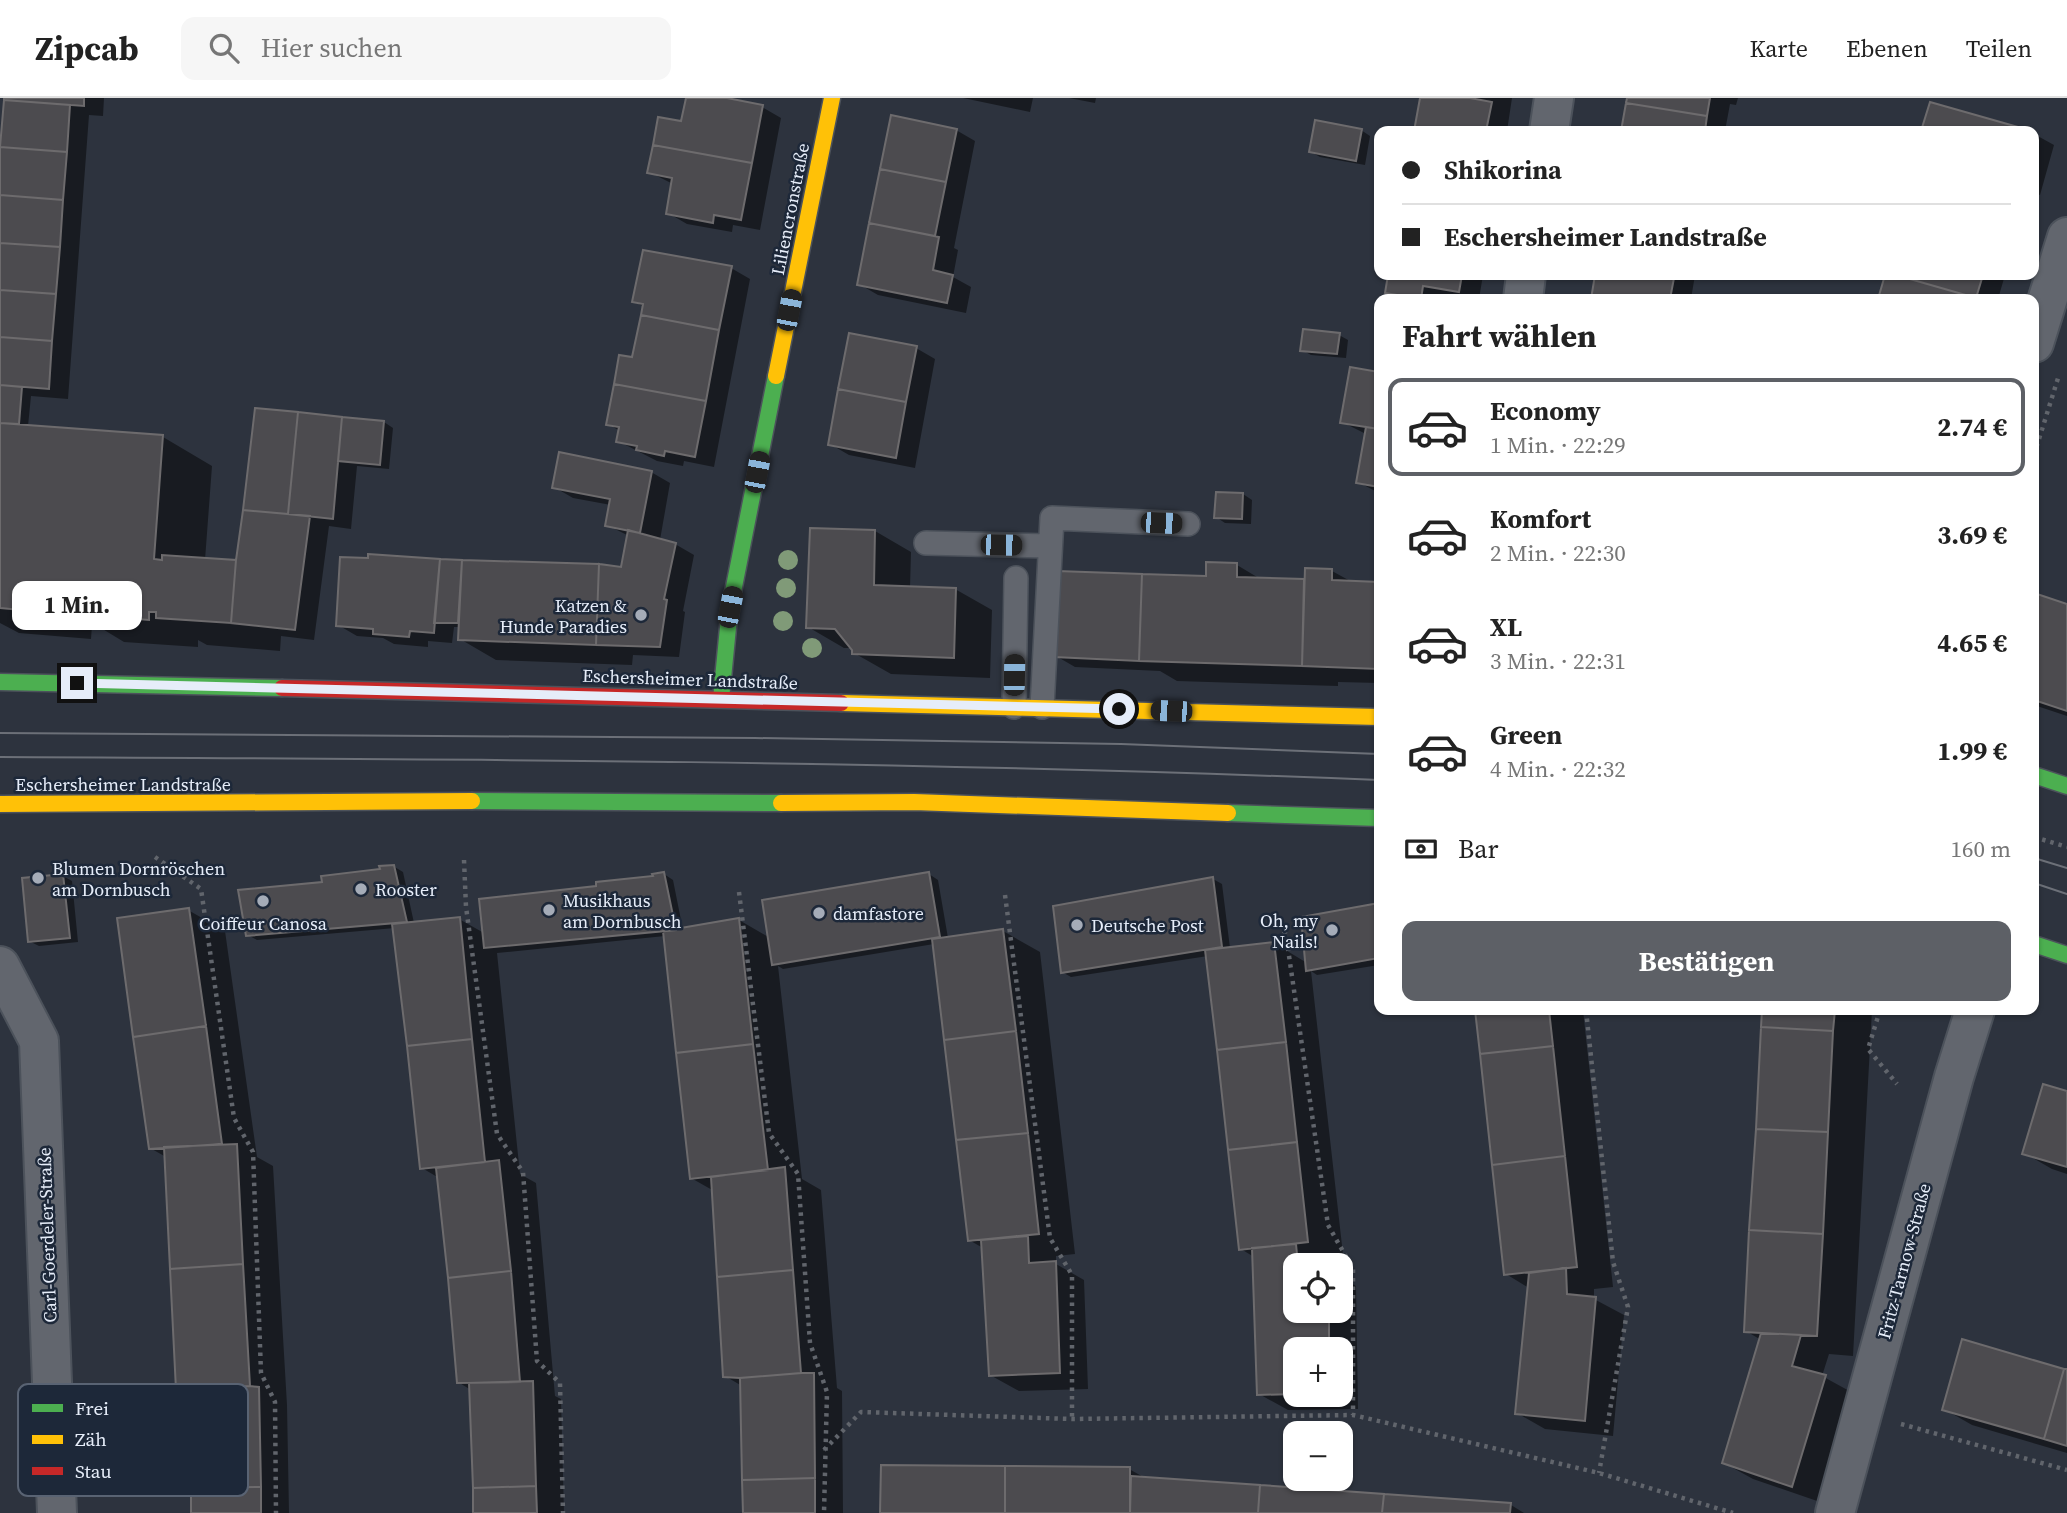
<!DOCTYPE html>
<html lang="de">
<head>
<meta charset="utf-8">
<style>
  :root { --surface:#fff; --page:#f6f6f6; --text:#222; --muted:#767676; --line:#e0e0e0; --accent:#5d6066 }
  body { margin:0; font-family:"Source Serif 4",serif; background:var(--page); color:var(--text); height:100vh; display:flex; flex-direction:column; font-size:26px; white-space:nowrap }
  * { box-sizing:border-box; margin:0 }
  p { font-size:23px; color:var(--muted) }
  .icon { flex:none; width:38px; height:38px; fill:none; stroke:currentColor; stroke-width:2; stroke-linecap:round; stroke-linejoin:round }
  .map { position:relative; flex:1; overflow:hidden }
  .panel { position:absolute; left:1374px; top:196px; width:665px; height:721px; display:flex; flex-direction:column; background:var(--surface); border-radius:14px; box-shadow:0 2px 5px #0004 }
  .panel>* { flex:none }
  .guide { position:absolute; left:1374px; top:28px; width:665px; height:154px; border-radius:14px; box-shadow:0 2px 5px #0004; display:grid; align-content:center; height:154px; padding:0 28px; background:var(--surface) }
  .buttons { position:absolute; left:1283px; top:1155px; display:grid; gap:14px }
  .buttons a { display:grid; place-items:center; width:70px; height:70px; border-radius:14px; background:var(--surface); box-shadow:0 2px 5px #0004; font-size:35px }
  .end { position:absolute; width:32px; height:32px; margin:-16px; border:9px solid #e6edf9; background:#111; box-shadow:0 0 0 4px #111 }
  .from { border-radius:50% }
  .bubble { position:absolute; height:49px; border-radius:14px; background:var(--surface); box-shadow:0 2px 5px #0004; font-size:23px; font-weight:700; line-height:49px; text-align:center }
  .car { position:absolute; width:21px; height:42px; margin:-21px -10px; border-radius:9px; box-shadow:0 0 5px 2px #0007; background:linear-gradient(#222 24%,#8ab4d8 0 40%,#222 0 76%,#8ab4d8 0 86%,#222 0) }
  .guide b { display:flex; align-items:center; gap:24px; height:66px; font-size:26px }
  .guide b+b { border-top:2px solid var(--line) }
  .guide i { width:18px; height:18px; background:var(--text) }
  ul { padding:0; list-style:none }
  li { display:flex; align-items:center; gap:21px; height:98px; margin:0 14px 10px; padding:0 14px; border:4px solid transparent; border-radius:14px }
  li div { flex:1 }
  li b { display:block; font-size:26px }
  li em { font-style:normal; font-weight:700 }
  li.on { border-color:var(--accent) }
  li>.icon { width:63px; height:63px; stroke-width:1.5 }
  h2 { padding:0 28px; font-size:32px; line-height:84px }
  .pay { display:flex; align-items:center; gap:18px; height:77px; padding:0 28px; font-size:26px }
  .pay p { margin-inline-start:auto }
  .button { display:flex; gap:14px; margin-top:auto; padding:14px 28px }
  .button a { flex:1; height:80px; border-radius:14px; background:var(--accent); color:#fff; font-size:28px; font-weight:700; line-height:80px; text-align:center }
  header { display:flex; align-items:center; gap:42px; box-sizing:border-box; height:98px; padding:0 35px; background:var(--surface); border-bottom:2px solid var(--line) }
  header strong { font-size:33px }
  nav { display:flex; gap:38px; margin-inline-start:auto; font-size:24px }
  .search { width:490px; height:63px; background:var(--page); display:flex; align-items:center; gap:18px; box-sizing:border-box; padding:0 24px; border-radius:14px; color:var(--muted); font-size:26px }
  .map>svg:first-child { display:block }
</style>
</head>
<body>
<header>
<strong>Zipcab</strong>
<div class="search"><svg class="icon" aria-label="search" viewBox="0 0 24 24"><circle cx="10" cy="10" r="6"/><path d="M15 15l6 6"/></svg>Hier suchen</div>
<nav><a>Karte</a><a>Ebenen</a><a>Teilen</a></nav>
</header>
<div class="map">
<svg width="2067" height="1415" viewBox="0 0 2067 1415">
  <rect width="100%" height="100%" fill="#2d333e"/>
  <path fill="#0007" fill-rule="evenodd" d="M5,0H104L103,18L89,17L68,301L31,298L28,328L163,339L212,368L205,462L238,464L257,312L384,324L393,330L389,371L357,368L351,431L329,428L314,542L281,538L280,553L207,547L198,542V549L124,544L96,527H92L91,541L19,535L0,525V68Z
    M687,0H731L738,4L762,9L781,20L760,132L733,127L732,134L687,126L668,115L673,86L649,74L683,25Z
    M963,0H1033L1030,14Z
    M1069,0H1096L1095,5Z
    M1422,0H1512L1507,33H1416Z
    M1629,0H1738L1736,7L1730,6L1725,33H1623Z
    M1931,6L2025,33H1923Z
    M892,20L956,32L975,43L954,150L958,152L953,179L971,189L966,215L878,197L859,186Z
    M1361,32L1370,38L1365,67L1320,59L1311,54Z
    M2034,36L2054,47L2040,97L2034,95Z
    M731,170L750,181L714,369L684,363L683,368L657,363L618,343L620,333L608,326L634,261L644,209L634,203Z
    M1389,177H1483L1479,201L1442,198L1441,201H1399L1387,194Z
    M1597,177H1695L1691,201H1593Z
    M1886,177H2005L1998,201H1879Z
    M1339,237L1348,242L1346,260L1311,257L1302,252Z
    M916,250L935,261L915,370L849,357L830,346Z
    M1379,275V395L1358,384L1366,336L1342,324Z
    M651,374L670,385L660,442L675,446L694,457L683,513L685,514L679,559L633,557L632,567L496,562L460,541V529H454L452,545L428,543V549L394,546L383,540L357,538L338,527L461,464L622,471L629,438L607,427L611,407L573,400L554,389Z
    M1243,396L1252,402L1251,426L1225,425L1216,419Z
    M875,433L911,454L910,490L955,491L992,512L990,580L891,576L854,555L853,550H844L808,529Z
    M1237,467L1262,482L1306,485L1332,473L1352,484L1379,485V585L1338,584V588L1177,583L1160,573L1075,569L1056,558L1208,479Z
    M2038,498L2067,507V618L2034,607V512Z
    M393,768L403,774L414,825L459,821L484,835L598,789L664,776L673,782L683,832L739,822L770,840L929,776L938,782L948,840L1003,833L1040,854L1075,1156L1056,1158V1166L1084,1182L1088,1291L1019,1293L990,1277L983,1150L969,1142L934,846L783,871L778,868L802,1081L821,1092L837,1290L842,1293L843,1415H744L742,1288L725,1278L714,1093L691,1080L665,838L497,855L520,1076L536,1085L555,1298L561,1301L564,1415H475L471,1292L458,1284L439,1080L422,1070L395,830L257,842L248,837L324,785Z
    M63,778L72,783L78,844L39,848L29,843Z
    M1213,781L1222,786L1230,850L1274,845L1307,865L1379,807V867L1317,877L1311,873L1344,1165L1295,1167V1213H1340V1179L1356,1188L1358,1311L1288,1312L1259,1296L1254,1159L1241,1151L1208,858L1071,879L1062,874ZM1295,1251H1340V1297H1295Z
    M188,812L225,833L257,1059L273,1068L287,1307L289,1415H193L191,1298L178,1291L166,1059L150,1050Z
    M1477,912H1583L1613,1189L1594,1191V1201L1624,1217L1613,1338L1545,1331L1517,1315L1529,1190L1506,1176Z
    M1763,912H1872L1853,1258L1829,1256L1822,1278L1853,1295L1820,1404L1753,1381L1724,1365L1761,1242L1746,1233Z
    M2067,995V1076L2052,1071L2024,1055Z
    M2067,1273V1355L1972,1327L1944,1311Z
    M1129,1371L1147,1381L1511,1407L1524,1415H882Z"/>
  <path fill="#4c4b4f" stroke="#6d6b6d" stroke-width="2" d="M4,0H84V8L4,2Z
    M686,0H727L763,7L752,65L653,47L658,19L681,23Z
    M1420,0H1470L1492,4L1486,33H1414Z
    M1627,0H1710L1707,18L1626,5Z
    M4,2L70,7L67,54L0,49Z
    M1930,4L2032,33H1921Z
    M1626,5L1707,18L1705,33H1621Z
    M891,17L957,31L946,84L880,71Z
    M1315,22L1362,31L1356,63L1309,54Z
    M653,47L752,65L741,122L714,117L713,125L666,116L672,80L647,75Z
    M0,49L67,54L63,102L0,97Z
    M880,71L946,84L935,138L869,125Z
    M0,97L63,102L60,149L0,145Z
    M869,125L939,139L933,172L953,177L947,205L857,187Z
    M0,145L60,149L56,196L0,192Z
    M643,152L732,168L719,232L641,217L643,206L632,204Z
    M1388,177H1462L1459,194L1423,188L1421,201L1385,195Z
    M1595,177H1655L1674,180L1670,201H1591Z
    M1885,177H1896L1976,200L1878,201Z
    M1896,177H1983L1976,200Z
    M0,192L56,196L52,243L0,239Z
    M641,217L719,232L706,303L614,286L619,257L632,259Z
    M1303,231L1340,235L1337,256L1300,253Z
    M849,235L917,248L906,304L838,291Z
    M0,239L52,243L49,291L0,287Z
    M1350,269L1379,274V331L1340,325Z
    M614,286L706,303L695,359L665,353L664,358L636,352L637,348L616,344L619,329L606,327Z
    M0,287L22,289L19,326L0,325Z
    M838,291L906,304L896,360L828,347Z
    M255,310L298,314L288,416L243,412Z
    M298,314L342,319L333,421L288,416Z
    M342,319L384,323L380,367L338,363Z
    M0,325L163,337L154,461L162,462V457L236,462L231,525L156,520V514H149V522L73,516L74,502L43,500L42,514L0,510Z
    M1366,329L1379,331V389L1356,385Z
    M559,354L652,373L640,435L605,428L610,401L552,390Z
    M1216,394L1243,395L1242,421L1214,420Z
    M243,412L310,418L295,532L231,525L236,462Z
    M810,430L875,432L874,487L956,490L954,560L852,556V552L835,531L806,530Z
    M628,432L676,445L664,501L667,502L660,549L596,547L599,466L621,469Z
    M368,456L440,461L434,535L410,533L409,539L373,536V531L336,528L340,459L368,460Z
    M440,461L462,462L458,525H434Z
    M462,462L599,466L596,547L458,542Z
    M1206,464L1237,465V479L1304,481L1302,568L1139,563L1142,476L1206,478Z
    M1305,470L1332,471V482L1379,484V571L1302,568Z
    M1057,473L1142,476L1139,563L1054,559Z
    M2037,496L2067,506V613L2034,602V507Z
    M394,767L407,824L246,838L238,792L322,784L321,778L380,771L379,768Z
    M664,774L676,832L484,850L479,801L596,788V784L653,778L652,776Z
    M929,774L940,839L772,867L762,802Z
    M63,776L70,840L28,844L22,780Z
    M1213,779L1222,849L1061,875L1053,808Z
    M1379,805V860L1306,873L1301,819Z
    M189,810L206,928L133,939L117,820Z
    M460,819L472,941L407,948L392,826Z
    M739,820L753,946L676,955L663,833Z
    M1003,831L1016,933L944,942L932,841Z
    M1274,844L1286,944L1217,952L1205,852Z
    M1475,912H1549L1553,948L1480,956Z
    M1762,912H1835L1833,933L1761,929Z
    M206,928L222,1046L149,1051L133,939Z
    M1761,929L1833,933L1828,1034L1756,1031Z
    M1016,933L1028,1035L956,1042L944,942Z
    M472,941L485,1064L420,1071L407,948Z
    M1286,944L1297,1044L1228,1052L1217,952Z
    M753,946L768,1072L690,1081L676,955Z
    M1553,948L1565,1058L1492,1067L1480,956Z
    M2043,986L2067,993V1069L2022,1056Z
    M1756,1031L1828,1034L1823,1136L1749,1132Z
    M1028,1035L1039,1136L968,1143L956,1042Z
    M1297,1044L1308,1144L1239,1152L1228,1052Z
    M237,1046L243,1166L170,1171L164,1049Z
    M1565,1058L1577,1169L1504,1177L1492,1067Z
    M499,1062L511,1173L448,1180L436,1070Z
    M785,1069L793,1172L717,1179L711,1079Z
    M1749,1132L1823,1136L1817,1238L1744,1234Z
    M1028,1138L1029,1165L1056,1163L1060,1275L989,1278L981,1142Z
    M1296,1146L1298,1167H1295V1213H1329V1251H1295V1296L1257,1297L1252,1150Z
    M243,1166L250,1288L176,1292L170,1171Z
    M1566,1170L1567,1196L1596,1199L1585,1323L1515,1316L1529,1175Z
    M793,1172L801,1275L740,1280L723,1279L717,1179Z
    M511,1173L520,1284L457,1285L448,1180Z
    M1761,1235L1801,1237L1792,1268L1826,1277L1792,1389L1722,1365Z
    M1962,1241L2064,1271L2044,1341L1942,1312Z
    M2064,1271H2067V1348L2044,1341Z
    M801,1275H814L815,1380L742,1382L740,1280Z
    M533,1283L536,1388L473,1390L469,1285Z
    M250,1288L259,1289L261,1389L191,1390L189,1291Z
    M881,1367L1005,1368V1415H880Z
    M1005,1368L1130,1369V1415H1005Z
    M1131,1378L1260,1387L1258,1415H1130Z
    M815,1380V1415H743L742,1382Z
    M1260,1387L1384,1396L1382,1415H1258Z
    M536,1388L537,1415H473V1390Z
    M261,1389V1415H191V1390Z
    M1384,1396L1511,1405L1510,1415H1382Z"/>
  <g fill="none" stroke-linecap="round" stroke-linejoin="round">
    <g stroke="#4c525b" stroke-width="26">
      <path id="lane" d="M926,445L1050,448
        M1014,609L1016,480
        M1042,609L1052,420L1188,426"/>
    </g>
    <g stroke="#4c525b" stroke-width="42">
      <path id="street" d="M1549,33L1554,0
        M1523,201L1526,177
        M2034,245L2067,139
        M0,868L39,943L57,1415
        M1835,1415L1954,979L1975,912"/>
    </g>
    <g stroke="#4c525b" stroke-width="19">
      <path id="fast" d="M0,584L282,590
        M721,601L730,509L776,278
        M2034,677L2067,688
        M472,703L781,705
        M1228,715L1379,720
        M2034,846L2067,857"/>
    </g>
    <g stroke="#4c525b" stroke-width="19">
      <path id="slow" d="M776,278L832,0
        M841,605L1379,619
        M781,705L914,704L1228,715
        M0,706L472,703"/>
    </g>
    <g stroke="#4c525b" stroke-width="19">
      <path id="jam" d="M282,590L841,605"/>
    </g>
    <path stroke="#61656c" stroke-width="4.5" stroke-dasharray="3.5 5" stroke-linecap="butt" d="M2034,357L2059,277
      M2034,739L2067,749
      M155,759L201,791L234,1020L253,1054L261,1275L275,1304L276,1415
      M464,762L466,809L497,1036L523,1074L537,1263L560,1285L563,1415
      M739,794L769,1035L798,1076L810,1245L827,1294L824,1415
      M1005,797L1050,1140L1072,1177V1321
      M1276,818L1286,837L1328,1127L1353,1171V1317
      M1586,912L1613,1164L1628,1209L1599,1375
      M1880,912L1868,951L1897,986
      M1901,1326L2067,1372
      M824,1352L861,1314L1072,1321L1353,1317L1599,1375L1733,1415"/>
    <use href="#lane" stroke="#62666e" stroke-width="23"/>
    <use href="#street" stroke="#62666e" stroke-width="38"/>
    <use href="#fast" stroke="#4caf50" stroke-width="16"/>
    <use href="#slow" stroke="#ffc107" stroke-width="16"/>
    <use href="#jam" stroke="#c62828" stroke-width="16"/>
    <path stroke="#6c7078" stroke-width="2" d="M0,635L755,640L1121,646L1379,656
      M0,659C460,661 920,663 1379,682
      M2034,760L2067,770
      M2034,785L2067,796"/>
  </g>
  <g fill="#809a78">
    <circle cx="788" cy="462" r="10"/>
    <circle cx="786" cy="490" r="10"/>
    <circle cx="783" cy="523" r="10"/>
    <circle cx="812" cy="550" r="10"/>
  </g>
  <g fill="none" stroke-linecap="round" stroke-linejoin="round">
    <path stroke="#e6edf9" stroke-width="9" d="M77,585L1119,611"/>
  </g>
  <g fill="#a5acb8" stroke="#1d2839" stroke-width="2.5">
    <circle cx="641" cy="517" r="7"/>
    <circle cx="38" cy="780" r="7"/>
    <circle cx="361" cy="791" r="7"/>
    <circle cx="263" cy="803" r="7"/>
    <circle cx="549" cy="812" r="7"/>
    <circle cx="819" cy="815" r="7"/>
    <circle cx="1077" cy="827" r="7"/>
    <circle cx="1332" cy="832" r="7"/>
  </g>
  <g text-anchor="middle" dominant-baseline="central" stroke-width="5" stroke-linejoin="round" paint-order="stroke">
    <g font-size="18" fill="#e6edf9" stroke="#1d2839">
      <text transform="translate(790 111) rotate(-79)">Liliencronstraße</text>
      <text transform="translate(690 581) rotate(2)">Eschersheimer Landstraße</text>
      <text x="123" y="686">Eschersheimer Landstraße</text>
      <text transform="translate(47 1137) rotate(-92)">Carl-Goerdeler-Straße</text>
      <text transform="translate(1904 1163) rotate(-75)">Fritz-Tarnow-Straße</text>
    </g>
    <g font-size="18" fill="#e6edf9" stroke="#1d2839" text-anchor="start">
      <text x="627" y="507" text-anchor="end">Katzen &amp;<tspan x="627" dy="21">Hunde Paradies</tspan></text>
      <text x="52" y="770">Blumen Dornröschen<tspan x="52" dy="21">am Dornbusch</tspan></text>
      <text x="375" y="791">Rooster</text>
      <text x="563" y="802">Musikhaus<tspan x="563" dy="21">am Dornbusch</tspan></text>
      <text x="833" y="815">damfastore</text>
      <text x="1318" y="822" text-anchor="end">Oh, my<tspan x="1318" dy="21">Nails!</tspan></text>
      <text x="263" y="825" text-anchor="middle">Coiffeur Canosa</text>
      <text x="1091" y="827">Deutsche Post</text>
    </g>
  </g>
  <rect x="18" y="1286" width="230" height="112" rx="10" fill="#1d2839" stroke="#596373" stroke-width="2"/>
  <rect x="32" y="1306" width="31" height="8" fill="#4caf50"/>
  <rect x="32" y="1337" width="31" height="9" fill="#ffc107"/>
  <rect x="32" y="1369" width="31" height="8" fill="#c62828"/>
  <g font-size="19" fill="#e6edf9">
    <text x="75" y="1317">Frei</text>
    <text x="75" y="1348">Zäh</text>
    <text x="75" y="1380">Stau</text>
  </g>
</svg>
<div class="buttons">
<a><svg class="icon" aria-label="locate" viewBox="0 0 24 24"><circle cx="12" cy="12" r="6"/><path d="M12 2v4M12 18v4M2 12h4M18 12h4"/></svg></a>
<a>+</a>
<a>−</a>
</div>
<i class="end from" style="left:1119px;top:611px"></i>
<i class="end" style="left:77px;top:585px"></i>
<div class="bubble" style="left:12px;top:483px;width:130px">1 Min.</div>
<i class="car" style="left:789px;top:212px;rotate:11deg"></i>
<i class="car" style="left:757px;top:374px;rotate:11deg"></i>
<i class="car" style="left:1161px;top:425px;rotate:92deg"></i>
<i class="car" style="left:1001px;top:447px;rotate:91deg"></i>
<i class="car" style="left:730px;top:509px;rotate:11deg"></i>
<i class="car" style="left:1014px;top:577px;rotate:1deg"></i>
<i class="car" style="left:1171px;top:613px;rotate:272deg"></i>
<div class="guide">
<b><i class="from"></i>Shikorina</b>
<b><i></i>Eschersheimer Landstraße</b>
</div>
<section class="panel">
<h2>Fahrt wählen</h2>
<ul>
<li class="on"><svg class="icon" aria-label="car" viewBox="0 0 24 24"><path d="M5 17H2v-5l4-1 3-4h7l3 4 3 1v5h-3M9 17h6M6 11h13"/><circle cx="7" cy="17" r="2"/><circle cx="17" cy="17" r="2"/></svg><div><b>Economy</b><p>1 Min. · 22:29</p></div><em>2.74 €</em></li>
<li><svg class="icon" aria-label="car" viewBox="0 0 24 24"><path d="M5 17H2v-5l4-1 3-4h7l3 4 3 1v5h-3M9 17h6M6 11h13"/><circle cx="7" cy="17" r="2"/><circle cx="17" cy="17" r="2"/></svg><div><b>Komfort</b><p>2 Min. · 22:30</p></div><em>3.69 €</em></li>
<li><svg class="icon" aria-label="car" viewBox="0 0 24 24"><path d="M5 17H2v-5l4-1 3-4h7l3 4 3 1v5h-3M9 17h6M6 11h13"/><circle cx="7" cy="17" r="2"/><circle cx="17" cy="17" r="2"/></svg><div><b>XL</b><p>3 Min. · 22:31</p></div><em>4.65 €</em></li>
<li><svg class="icon" aria-label="car" viewBox="0 0 24 24"><path d="M5 17H2v-5l4-1 3-4h7l3 4 3 1v5h-3M9 17h6M6 11h13"/><circle cx="7" cy="17" r="2"/><circle cx="17" cy="17" r="2"/></svg><div><b>Green</b><p>4 Min. · 22:32</p></div><em>1.99 €</em></li>
</ul>
<div class="pay"><svg class="icon" aria-label="cash" viewBox="0 0 24 24"><path d="M3 7h18v10H3z"/><circle cx="12" cy="12" r="2"/></svg>Bar<p>160 m</p></div>
<div class="button"><a>Bestätigen</a></div>
</section>
</div>
</body>
</html>
